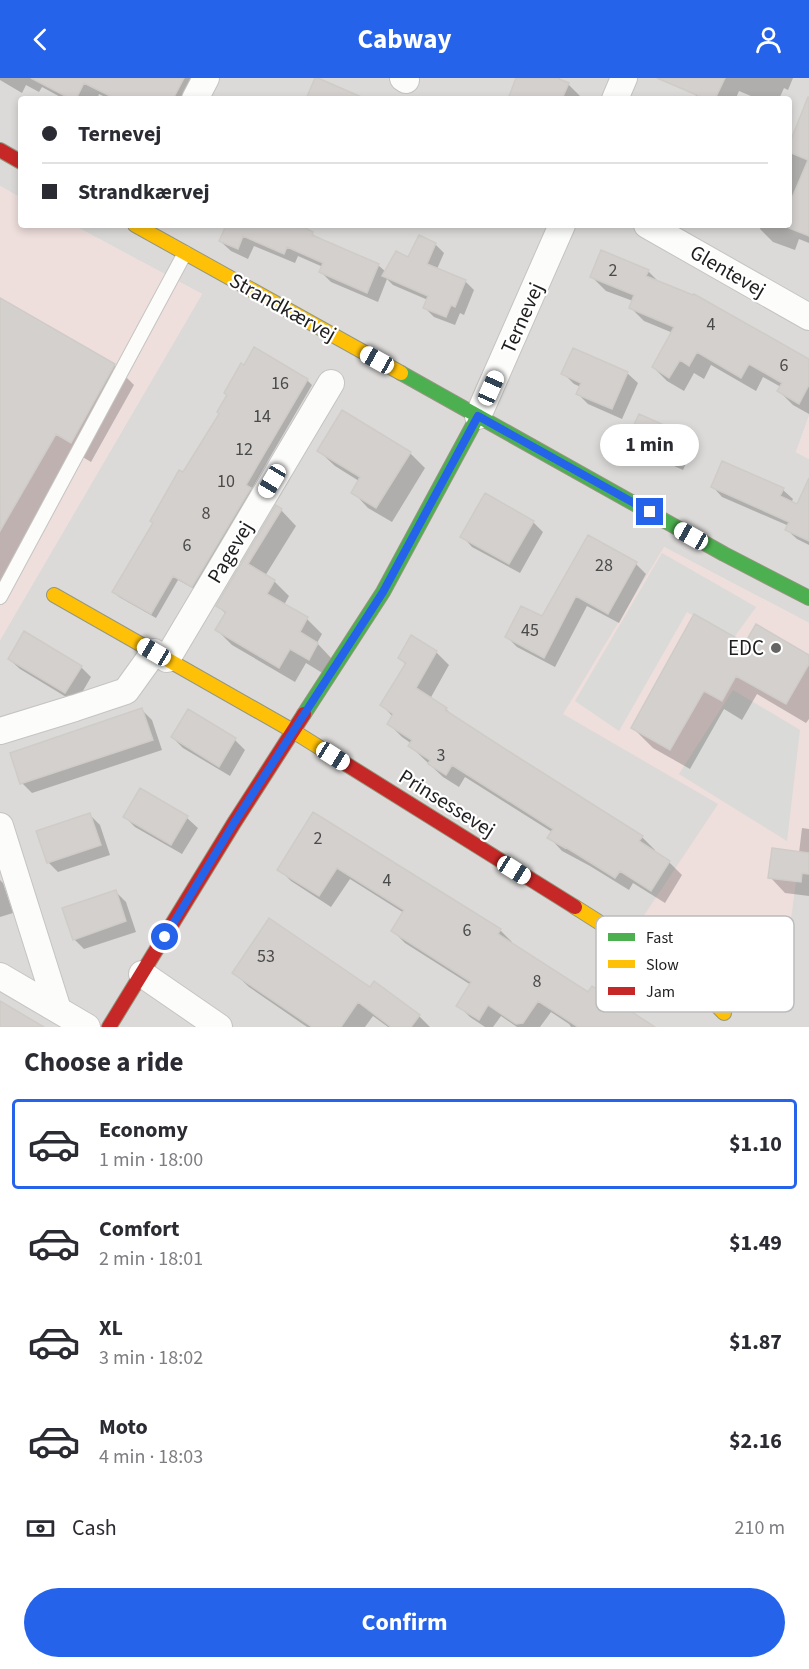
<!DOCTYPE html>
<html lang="en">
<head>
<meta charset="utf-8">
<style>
  :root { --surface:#fff; --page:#f2f2f3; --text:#2b2b33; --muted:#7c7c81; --line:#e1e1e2; --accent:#2563eb }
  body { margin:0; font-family:"Source Sans 3",sans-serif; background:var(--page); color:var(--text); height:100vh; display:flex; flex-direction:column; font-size:22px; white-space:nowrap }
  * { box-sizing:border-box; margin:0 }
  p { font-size:20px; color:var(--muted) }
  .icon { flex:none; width:33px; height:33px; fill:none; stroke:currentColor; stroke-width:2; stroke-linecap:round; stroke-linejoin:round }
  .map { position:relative; height:949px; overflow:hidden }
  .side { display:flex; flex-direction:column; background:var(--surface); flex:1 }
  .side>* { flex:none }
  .guide { position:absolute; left:18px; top:18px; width:774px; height:132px; border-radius:6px; box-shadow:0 3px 9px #0003; display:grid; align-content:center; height:132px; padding:0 24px; background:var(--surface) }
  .end { position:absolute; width:27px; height:27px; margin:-14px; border:8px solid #2563eb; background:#fff; box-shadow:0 0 0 3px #fff }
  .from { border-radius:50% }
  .bubble { position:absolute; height:42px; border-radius:21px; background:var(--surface); box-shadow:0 3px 9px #0003; font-size:20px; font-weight:700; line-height:42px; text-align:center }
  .car { position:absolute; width:18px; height:36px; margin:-18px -9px; border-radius:8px; box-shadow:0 0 4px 2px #0007; background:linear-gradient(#fff 24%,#345 0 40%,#fff 0 76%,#345 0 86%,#fff 0) }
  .guide b { display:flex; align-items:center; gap:21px; height:57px; font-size:22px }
  .guide b+b { border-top:2px solid var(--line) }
  .guide i { width:15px; height:15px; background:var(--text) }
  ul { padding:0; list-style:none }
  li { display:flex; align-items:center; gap:18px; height:90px; margin:0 12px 9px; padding:0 12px; border:3px solid transparent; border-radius:6px }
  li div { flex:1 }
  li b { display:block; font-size:22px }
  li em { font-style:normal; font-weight:700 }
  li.selected { border-color:var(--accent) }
  li>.icon { width:54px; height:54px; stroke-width:1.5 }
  h2 { padding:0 24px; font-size:27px; line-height:72px }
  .pay { display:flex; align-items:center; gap:15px; height:66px; padding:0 24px; font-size:22px }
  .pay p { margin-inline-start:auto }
  .cta { display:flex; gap:12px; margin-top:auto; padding:12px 24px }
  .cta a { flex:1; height:69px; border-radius:36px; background:var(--accent); color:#fff; font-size:24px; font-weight:700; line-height:69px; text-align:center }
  header { display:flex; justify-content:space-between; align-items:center; height:78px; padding:0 24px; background:var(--accent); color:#fff; font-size:27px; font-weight:700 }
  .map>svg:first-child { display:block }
</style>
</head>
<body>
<header><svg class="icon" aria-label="back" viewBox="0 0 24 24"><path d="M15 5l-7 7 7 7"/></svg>Cabway<svg class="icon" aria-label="person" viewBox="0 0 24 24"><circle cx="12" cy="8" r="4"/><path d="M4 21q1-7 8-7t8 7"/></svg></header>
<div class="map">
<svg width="809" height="949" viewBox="0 0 809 949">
  <rect width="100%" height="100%" fill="#eceae7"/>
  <path fill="#dbdad8" d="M0,0H809V338L796,374L809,381V545L664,469L719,726L778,929L797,795L809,797V949H0V562L202,216L73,147H789V21H21V120L0,108Z"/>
  <path fill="#eededc" d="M0,108L21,120V147H73L202,216L0,562Z
    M809,338V381L796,374Z
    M664,469L809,545V797L797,796L779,929L643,839L718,726L563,636Z"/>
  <path fill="#dadad8" d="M662,475L756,529L733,561L687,534L619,653L575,623Z
    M733,612L800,652L787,763L679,696Z"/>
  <path fill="#0003" d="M0,0H199L188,21H109L99,16L97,21H64L42,9L39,14L26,7L22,15L0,2Z
    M518,0H560L559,2L568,6L583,21H509Z
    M680,0H793L788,12L784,10L779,21H758L739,13L736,20L734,19V21H699Z
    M809,19V165L799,161L795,172L773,164L760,151L761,147H789V71Z
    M227,147H301L320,162L378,187L386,194L409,182L420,159L436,167L444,175L437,191L465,203L474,212L464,237L460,235L455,247L434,239L425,230L428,222L393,207L387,201L378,224L331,204L321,194L323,189L298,178L295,185L254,168L248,181L231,173L220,163Z
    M648,193L660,205L809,283V336L793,327L779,313L781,309L763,299L756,313L711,287L704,301L694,295L684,313L667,303L653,289L673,255L644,243L630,229L633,223L606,213L592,199Z
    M0,222L114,287L134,307L91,384L76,375L0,508Z
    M563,295H627L638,305L622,341L588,326L578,316L581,309L574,306Z
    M307,302L312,307L251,412L255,416L198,513L178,502L156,540L119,519L114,514L221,336L228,318Z
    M640,338L683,358L694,368L683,392L639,372L629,362Z
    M319,373L410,375L425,390L392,444L368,430L353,414L359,403L335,388Z
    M713,409L783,412L793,421L791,425L809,433V467L797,461L787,452L789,448L722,419Z
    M281,432L296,448L265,498L274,503L289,518L284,527L307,541L322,556L317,565L332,581L324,596L306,585L295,604L232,567L217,552L226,536L218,528Z
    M533,444L543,454L520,495L472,469L462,458Z
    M589,460L636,486L646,496L619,545L587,528L555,589L517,569L507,559L542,540Z
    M745,567L809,579V641L806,645L757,616L742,642L724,631L690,691L653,670L633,650Z
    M436,574L449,587L430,621L446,631L455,640L642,759L655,772L654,774L669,784L682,797L665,825L633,805L629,812L590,788L562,773L549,759L552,754L465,699L459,709L443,699L410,668L412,666L402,659L389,646L393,639L382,627L406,587L400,580Z
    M9,581L81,589L91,599L76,625L20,591Z
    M142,632L152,642L162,672L32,715L22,705Z
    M172,659L235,662L245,672L230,698L183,670Z
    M140,712L187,740L198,750L182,776L135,749L125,739Z
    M313,736L500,852L512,864L511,866L589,916L646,945L650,949H571L569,946L551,934L540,949H517L501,938L493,949H485L470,939L458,927L471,907L405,865L393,853L404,835L350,801L331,829L291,803L279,791Z
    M90,737L100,747L110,777L58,794L48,784Z
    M802,750L809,751V818L785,815L770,799L799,775Z
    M0,802L3,805L13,835L0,839Z
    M115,813L126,824L136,854L84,871L74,861Z
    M234,895L370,911L419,938L430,949H388L373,938L365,949H307L249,909Z"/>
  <path fill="#d3d0ce" stroke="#cfccc8" stroke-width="1.5" d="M31,0H184L173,21H116L84,5L76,21H71Z
    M315,0H318L366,21H306Z
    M516,0H557L569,5L562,21H508Z
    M657,0H725L715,21H706Z
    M808,19H809V158L789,150V127L808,82L789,74V67Z
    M218,147H299L313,154L312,157L379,186L367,215L319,194L323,185L287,169L284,176L243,158L238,171L219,163L225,150Z
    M419,157L436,165L427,186L466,202L455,229L451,227L446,239L423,230L428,218L382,198L396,173L408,179Z
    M601,172L649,192L646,198L693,217L694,216L809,281V307L799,326L777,313L782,305L749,286L741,300L697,274L689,288L680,282L669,300L652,289L674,249L629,230L634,217L590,199Z
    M0,220L115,286L71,365L56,356L0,453Z
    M254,269L308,301L246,407L251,410L192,509L173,498L151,536L112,514L153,445L150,443L179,392L183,394L219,336L217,334L227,317L224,315L241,285L244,287Z
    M573,270L628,294L612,331L576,316L581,305L561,296Z
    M342,332L411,374L376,430L351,415L360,399L317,373Z
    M639,336L684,356L672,383L627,362Z
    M722,383L784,410L780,418L797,426L809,400V463L785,452L789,444L711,409Z
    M485,415L534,443L509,486L460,459Z
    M276,427L282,431L248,486L275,502L267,516L308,539L300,554L318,565L309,582L290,571L279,590L215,552L226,534L216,528Z
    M588,457L637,484L608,536L576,518L544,580L505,559L521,528L542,538Z
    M694,536L745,565L756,546L809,577V586L786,626L736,598L722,623L704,613L670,672L631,650Z
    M24,553L82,588L65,615L8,581Z
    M411,557L437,573L416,610L447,630L445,632L513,676L643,758L639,763L670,783L651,813L620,793L615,800L575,775L565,769V770L547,760L553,751L452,687L446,697L428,686L430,682L408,668L412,662L387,646L393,636L380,627L406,585L398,580Z
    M142,630L153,662L20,706L10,675Z
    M188,631L236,660L219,689L171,659Z
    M140,710L188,738L171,767L123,739Z
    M313,734L501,851L498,856L588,914L592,908L655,949H578L538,923L523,945L516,946L488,927L479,942L456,928L471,904L391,853L404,832L337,790L319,818L277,792Z
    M90,735L101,767L47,785L36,753Z
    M772,770L809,775V796L802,795L801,804L768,800Z
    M116,812L126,843L73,862L62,830Z
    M269,840L370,909L374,903L420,937L411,949H391L358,924L341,949H312L232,895Z
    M0,923L44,949H0Z"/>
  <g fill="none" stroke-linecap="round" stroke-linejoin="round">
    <g stroke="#c5c4c3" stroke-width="16">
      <path id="lane" d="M0,519L185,175"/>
    </g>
    <g stroke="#c5c4c3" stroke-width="28">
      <path id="street" d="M403,0L406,2
        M195,21L206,0
        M615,21L624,0
        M647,147L809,239
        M478,338L562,147
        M167,581L331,305
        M0,653L75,630L126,613L154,574
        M0,748L58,932
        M142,896L219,949
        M0,898L87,949"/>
    </g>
    <g stroke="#95967e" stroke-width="16">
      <path id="fast" d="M401,295L724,476L809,520
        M304,636L383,514L478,338"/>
    </g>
    <g stroke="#95967e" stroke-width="16">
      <path id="slow" d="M135,147L401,295
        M54,517L293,653L325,673
        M575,829L695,905L724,935"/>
    </g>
    <g stroke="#95967e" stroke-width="16">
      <path id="jam" d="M0,72L21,84
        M325,673L575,829
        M109,949L234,745L304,636"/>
    </g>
    <use href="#lane" stroke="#fcfcfb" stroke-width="14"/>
    <use href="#street" stroke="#fcfcfb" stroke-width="26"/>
    <use href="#fast" stroke="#4caf50" stroke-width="14"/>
    <use href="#slow" stroke="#ffc107" stroke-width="14"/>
    <use href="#jam" stroke="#c62828" stroke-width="14"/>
  </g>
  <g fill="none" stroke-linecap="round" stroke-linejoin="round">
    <path stroke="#2563eb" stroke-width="8" d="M165,859L234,745L383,514L478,338L650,434"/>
  </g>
  <circle fill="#666564" stroke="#fff" stroke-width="2" cx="776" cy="570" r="6"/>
  <g text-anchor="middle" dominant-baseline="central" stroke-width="4.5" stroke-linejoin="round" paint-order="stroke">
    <g font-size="18" fill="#4b4a4a">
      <text x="613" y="192">2</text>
      <text x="711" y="246">4</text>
      <text x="784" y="287">6</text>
      <text x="280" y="305">16</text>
      <text x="262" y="338">14</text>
      <text x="244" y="371">12</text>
      <text x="226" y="403">10</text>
      <text x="206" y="435">8</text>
      <text x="187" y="467">6</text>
      <text x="604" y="487">28</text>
      <text x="530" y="552">45</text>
      <text x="441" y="677">3</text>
      <text x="318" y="760">2</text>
      <text x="387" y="802">4</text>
      <text x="467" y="852">6</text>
      <text x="266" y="878">53</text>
      <text x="537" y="903">8</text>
    </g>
    <g font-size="21" fill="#1e1e1e" stroke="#fff">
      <text transform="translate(728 193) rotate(30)">Glentevej</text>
      <text transform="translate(283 229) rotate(29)">Strandkærvej</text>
      <text transform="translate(522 240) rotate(-66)">Ternevej</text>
      <text transform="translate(230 474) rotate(-59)">Pagevej</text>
      <text transform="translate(447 725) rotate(32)">Prinsessevej</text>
    </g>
    <g font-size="21" fill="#1e1e1e" stroke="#fff" text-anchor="end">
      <text x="764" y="570">EDC</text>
    </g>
  </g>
  <rect x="596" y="838" width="198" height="96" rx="9" fill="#fff" stroke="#bcbcbc" stroke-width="1.5"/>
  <rect x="608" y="855" width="27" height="8" fill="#4caf50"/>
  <rect x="608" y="882" width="27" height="8" fill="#ffc107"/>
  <rect x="608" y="909" width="27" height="8" fill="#c62828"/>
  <g font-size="16" fill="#1e1e1e">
    <text x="646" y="865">Fast</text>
    <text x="646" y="892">Slow</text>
    <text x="646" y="919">Jam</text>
  </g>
</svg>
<i class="end from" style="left:165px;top:859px"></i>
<i class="end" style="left:650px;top:434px"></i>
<div class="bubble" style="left:600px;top:346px;width:99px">1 min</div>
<i class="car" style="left:377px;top:282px;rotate:299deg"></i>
<i class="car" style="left:491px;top:310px;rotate:24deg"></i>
<i class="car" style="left:272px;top:403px;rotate:211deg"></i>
<i class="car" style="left:691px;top:458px;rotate:299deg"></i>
<i class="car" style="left:154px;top:574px;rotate:300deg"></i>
<i class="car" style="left:333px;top:678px;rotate:122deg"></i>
<i class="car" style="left:514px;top:792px;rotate:122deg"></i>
<div class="guide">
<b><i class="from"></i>Ternevej</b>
<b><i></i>Strandkærvej</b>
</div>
</div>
<section class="side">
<h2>Choose a ride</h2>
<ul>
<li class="selected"><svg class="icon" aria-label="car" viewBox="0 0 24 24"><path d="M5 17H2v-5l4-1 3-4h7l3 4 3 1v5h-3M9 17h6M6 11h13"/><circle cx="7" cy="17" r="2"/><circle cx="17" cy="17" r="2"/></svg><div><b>Economy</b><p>1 min · 18:00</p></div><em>$1.10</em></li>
<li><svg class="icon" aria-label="car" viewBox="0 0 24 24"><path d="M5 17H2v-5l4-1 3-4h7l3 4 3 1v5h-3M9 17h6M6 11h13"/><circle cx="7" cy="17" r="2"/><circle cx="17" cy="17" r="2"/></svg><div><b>Comfort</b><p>2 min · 18:01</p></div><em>$1.49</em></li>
<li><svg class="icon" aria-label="car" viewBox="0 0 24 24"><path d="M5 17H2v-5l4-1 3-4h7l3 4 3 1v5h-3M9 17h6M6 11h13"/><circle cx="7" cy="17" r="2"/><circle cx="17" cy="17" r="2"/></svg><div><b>XL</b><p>3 min · 18:02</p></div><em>$1.87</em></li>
<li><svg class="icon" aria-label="car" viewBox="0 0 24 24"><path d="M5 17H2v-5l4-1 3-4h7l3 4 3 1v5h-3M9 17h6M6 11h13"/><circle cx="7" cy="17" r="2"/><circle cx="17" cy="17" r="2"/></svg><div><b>Moto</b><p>4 min · 18:03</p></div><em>$2.16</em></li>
</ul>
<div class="pay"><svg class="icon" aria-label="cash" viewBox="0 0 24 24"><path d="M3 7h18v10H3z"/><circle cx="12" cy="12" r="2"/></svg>Cash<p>210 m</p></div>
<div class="cta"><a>Confirm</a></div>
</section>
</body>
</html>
